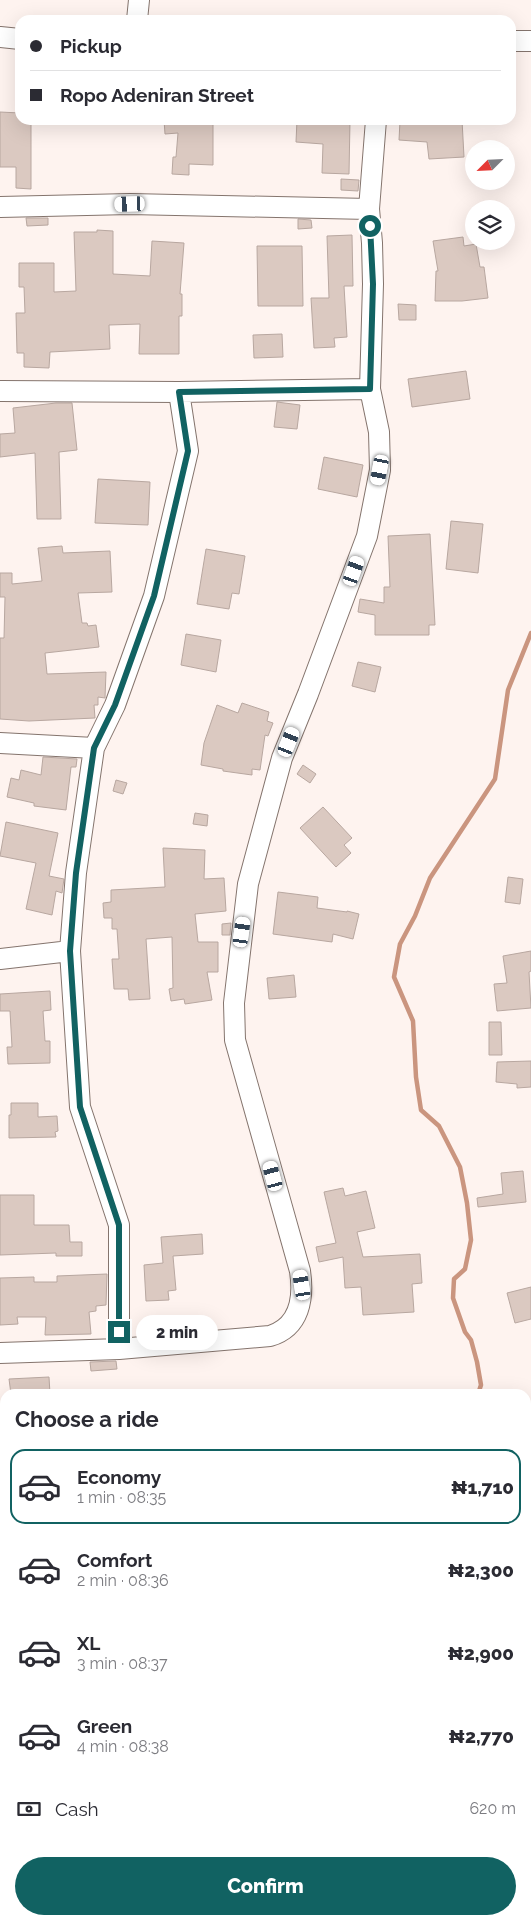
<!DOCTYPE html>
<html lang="en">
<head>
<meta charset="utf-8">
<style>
  :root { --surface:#fff; --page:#f7f7f7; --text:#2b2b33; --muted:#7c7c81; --line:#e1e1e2; --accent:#116262 }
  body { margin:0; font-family:Raleway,sans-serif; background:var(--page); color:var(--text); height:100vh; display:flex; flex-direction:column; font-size:19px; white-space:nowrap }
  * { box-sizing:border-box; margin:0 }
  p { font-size:16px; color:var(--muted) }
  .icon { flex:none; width:28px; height:28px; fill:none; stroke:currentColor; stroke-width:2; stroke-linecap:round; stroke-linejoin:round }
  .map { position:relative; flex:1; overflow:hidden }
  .side { position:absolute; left:0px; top:1389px; width:531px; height:536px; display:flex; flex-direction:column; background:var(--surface); border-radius:15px 15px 0 0; box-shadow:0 5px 20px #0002 }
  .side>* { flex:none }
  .banner { position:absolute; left:15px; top:15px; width:501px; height:110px; border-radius:15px; box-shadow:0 5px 20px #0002; display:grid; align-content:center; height:110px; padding:0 15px; background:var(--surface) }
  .needle { width:32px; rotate:246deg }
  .tools { position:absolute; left:465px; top:140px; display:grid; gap:10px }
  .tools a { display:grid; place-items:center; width:50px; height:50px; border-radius:50%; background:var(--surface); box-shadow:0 5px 20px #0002; font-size:25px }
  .end { position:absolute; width:22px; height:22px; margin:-11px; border:6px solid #116262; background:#fff; box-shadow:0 0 0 2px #fff }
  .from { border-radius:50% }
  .bubble { position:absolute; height:35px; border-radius:18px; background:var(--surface); box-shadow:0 5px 20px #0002; font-size:16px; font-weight:800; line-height:35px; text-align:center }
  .car { position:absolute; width:15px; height:30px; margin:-15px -8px; border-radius:6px; box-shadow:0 0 4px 1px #0007; background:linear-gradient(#fff 24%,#345 0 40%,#fff 0 76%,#345 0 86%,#fff 0) }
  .banner b { display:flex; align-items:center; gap:18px; height:48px; font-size:19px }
  .banner b+b { border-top:1px solid var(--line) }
  .banner i { width:12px; height:12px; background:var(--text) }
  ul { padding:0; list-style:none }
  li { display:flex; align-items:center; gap:15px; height:75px; margin:0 10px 8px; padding:0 5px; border:2px solid transparent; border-radius:15px }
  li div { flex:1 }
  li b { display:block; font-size:19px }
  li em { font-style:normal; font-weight:800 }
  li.current { border-color:var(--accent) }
  li>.icon { width:45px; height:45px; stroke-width:1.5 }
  h2 { padding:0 15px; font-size:22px; line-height:60px }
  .pay { display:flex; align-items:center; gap:12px; height:55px; padding:0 15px; font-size:19px }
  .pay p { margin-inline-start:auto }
  .primary-button { display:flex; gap:10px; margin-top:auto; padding:10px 15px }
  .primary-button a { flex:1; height:58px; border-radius:30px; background:var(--accent); color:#fff; font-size:20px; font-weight:800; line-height:58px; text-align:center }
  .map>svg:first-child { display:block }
</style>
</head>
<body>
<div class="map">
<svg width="531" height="1924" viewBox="0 0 531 1924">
  <rect width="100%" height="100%" fill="#fef3ef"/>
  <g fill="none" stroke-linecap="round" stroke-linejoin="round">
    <path stroke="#ca957f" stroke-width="4.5" d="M478,1394L481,1385L477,1362L471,1340L465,1332L453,1298L454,1279L465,1269L471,1240L467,1203L460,1167L439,1126L421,1110L416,1077L413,1021L394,977L400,944L415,916L430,878L495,779L508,690L531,633
      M526,1868L531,1894"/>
  </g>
  <path fill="#dbc9c1" stroke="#b8a7a0" d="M0,112L20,113V120H31V189L16,188V167H0Z
    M164,120H213V165L189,164V175L172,174L173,157H176L178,133L165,134Z
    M297,120H350L349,174L322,173L323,144L296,142Z
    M462,120L464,157L429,159L427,142L399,140L400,121L432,124V121Z
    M341,179L359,180L358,191L341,190Z
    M26,218H48V225L27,226Z
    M298,219L311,220L312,228L298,229Z
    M97,230L113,231V274L150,276L152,241L184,243L180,294H182V316H179V354H139L140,324L109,325L110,349L50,352L49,368L24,367V353H17L16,313H25L24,287H19V263H54V292L76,291L74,232H97Z
    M352,235L353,286H344L347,337L334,338L335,347L314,348L311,298H329L327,236Z
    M463,237L464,246L476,244L480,267H484L488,298L462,301H435L436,271H438L433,241Z
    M257,246H302L303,306H258Z
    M398,304L416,305V320H399Z
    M282,334L283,357L254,358L253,335Z
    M466,371L470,399L412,407L408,379Z
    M277,402L300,405L297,429L274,427Z
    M56,403H72L77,450L59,452L61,519H37L35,453L0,457V434L15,433L13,408Z
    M324,457L363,465L357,497L318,489Z
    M98,479L150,482L148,525L95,523Z
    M451,521L483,524L478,573L446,569Z
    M430,534L435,625H429V635H375V615L358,612L360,599L384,603V587H390L388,536Z
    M62,546L63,553L110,551L112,592L78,593L82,623H87L88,626L96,625L99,647L45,653L47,674L106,672L105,698L98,697V705H94L95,718L29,721L0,719V638H4L5,597H0V573H12V584L42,581L38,548Z
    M206,549L245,556L239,594L232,593L229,609L197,604Z
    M186,634L221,640L216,672L181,665Z
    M358,662L381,667L375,692L352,686Z
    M242,703L269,712L267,721L273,723L268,736L265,735L260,770L252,769V775L223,771V769L201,765L204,743L217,705L238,713Z
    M43,757L77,759L76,767H71L66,810L34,806V803L7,797L11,778L19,780L21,770L41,775Z
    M303,765L316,774L310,783L297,774Z
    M116,780L127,783L123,794L113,791Z
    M323,807L352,838L344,845L351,853L336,867L300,828Z
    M195,813L208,815L207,826L193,824Z
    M6,822L58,833L49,876L64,879L62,893L56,891L52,915L26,909L36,863L0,856Z
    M163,848L205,850L204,879L224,878L226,911L195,914L198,942H218V972H207L212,1000L185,1004L184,999L171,1001L169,989L173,988L172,937L146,939L150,999L129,1000L128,989H114L112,959H119L117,929H112V918H104L103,903L111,902V890L165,887Z
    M508,877L523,879L520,904L505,902Z
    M278,892L318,897L317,908L347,912V911L359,914L353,939L333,934L332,942L273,934Z
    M231,923L230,935H222V924Z
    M531,951V971L529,972L531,1008L497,1011L494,984L507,983L503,956Z
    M294,975L296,997L269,999L267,978Z
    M50,991L51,1010L43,1011L45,1041H50V1063L8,1064L7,1047H12L10,1011H0V994Z
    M489,1022H501L502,1055H489Z
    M531,1061V1087L517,1088V1084L496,1082L497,1062Z
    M11,1103H38V1117L57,1116L58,1131L55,1132L56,1137L9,1138V1115H11Z
    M523,1171L526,1202L478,1207L477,1198L503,1194L501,1173Z
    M343,1188L345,1196L366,1191L375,1228L357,1232L363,1257L420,1254L422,1283L412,1284L414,1312L363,1315L361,1287L345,1288L343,1257L319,1262L316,1247L336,1243L324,1192Z
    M0,1195H34V1225H69L70,1242H82V1256H56V1253L0,1255Z
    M202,1234L203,1254L173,1256L176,1290L168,1291L169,1300L146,1301L144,1265L163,1263L161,1237Z
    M107,1274L106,1305L96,1306V1311L89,1312L91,1334L45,1335L46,1317H17L18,1324L0,1325V1278L34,1277V1282H57V1276Z
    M531,1287V1319L515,1323L507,1293Z
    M116,1361L117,1369L91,1371L90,1362Z
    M49,1377L50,1394H11L9,1379Z"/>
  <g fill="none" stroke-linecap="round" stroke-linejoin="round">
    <g stroke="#84746d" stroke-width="22">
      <path id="minor" d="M137,20L139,0
        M0,37L20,39
        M511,41H531
        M0,207L130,204L369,209
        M0,391L179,392L370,389
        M0,743L94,748
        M0,959L70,951
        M119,1349V1225L80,1107L70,951L76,873L94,748L115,705L154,596L188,451L179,392
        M0,1353L119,1349L270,1336C300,1327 304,1298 300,1271L235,1040L234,1003L248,884L282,758L308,694L367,536L380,470L379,432L370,389L373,284L372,243L369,209L376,120
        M0,1551H5
        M526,1551H531
        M0,1721H5
        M186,1920V1924
        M376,1920L377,1924"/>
    </g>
    <use href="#minor" stroke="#fff" stroke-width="20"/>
  </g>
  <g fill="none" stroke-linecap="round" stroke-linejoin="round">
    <path stroke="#116262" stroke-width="6" d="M119,1332V1225L80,1107L70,951L76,873L94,748L115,705L154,596L188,451L179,392L370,389L373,284L370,226"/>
  </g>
</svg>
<div class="tools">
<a><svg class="needle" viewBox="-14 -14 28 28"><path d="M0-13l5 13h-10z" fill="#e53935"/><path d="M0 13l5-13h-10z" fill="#7c7c81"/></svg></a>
<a><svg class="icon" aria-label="layers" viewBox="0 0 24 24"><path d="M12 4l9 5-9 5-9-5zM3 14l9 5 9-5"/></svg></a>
</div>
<i class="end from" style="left:370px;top:226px"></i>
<i class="end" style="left:119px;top:1332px"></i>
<div class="bubble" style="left:136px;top:1315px;width:82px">2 min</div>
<i class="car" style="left:130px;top:204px;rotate:268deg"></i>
<i class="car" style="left:380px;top:470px;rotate:191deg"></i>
<i class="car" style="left:354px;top:571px;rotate:20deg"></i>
<i class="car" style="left:289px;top:742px;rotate:22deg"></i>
<i class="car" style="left:242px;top:932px;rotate:8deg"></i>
<i class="car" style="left:273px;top:1176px;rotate:345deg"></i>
<i class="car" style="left:302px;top:1285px;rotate:351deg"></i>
<div class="banner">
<b><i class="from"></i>Pickup</b>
<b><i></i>Ropo Adeniran Street</b>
</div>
<section class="side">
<h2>Choose a ride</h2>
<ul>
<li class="current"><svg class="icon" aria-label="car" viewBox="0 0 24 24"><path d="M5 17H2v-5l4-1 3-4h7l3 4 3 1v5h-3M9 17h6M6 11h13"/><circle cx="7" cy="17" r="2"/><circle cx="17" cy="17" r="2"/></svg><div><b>Economy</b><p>1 min · 08:35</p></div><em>₦1,710</em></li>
<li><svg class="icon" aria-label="car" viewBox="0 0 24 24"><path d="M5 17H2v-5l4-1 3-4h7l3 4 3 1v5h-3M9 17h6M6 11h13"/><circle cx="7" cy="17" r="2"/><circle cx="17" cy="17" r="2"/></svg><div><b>Comfort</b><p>2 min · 08:36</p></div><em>₦2,300</em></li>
<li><svg class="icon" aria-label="car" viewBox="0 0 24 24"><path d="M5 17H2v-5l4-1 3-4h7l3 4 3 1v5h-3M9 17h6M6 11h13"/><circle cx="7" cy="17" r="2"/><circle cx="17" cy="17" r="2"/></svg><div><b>XL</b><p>3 min · 08:37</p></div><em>₦2,900</em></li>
<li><svg class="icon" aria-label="car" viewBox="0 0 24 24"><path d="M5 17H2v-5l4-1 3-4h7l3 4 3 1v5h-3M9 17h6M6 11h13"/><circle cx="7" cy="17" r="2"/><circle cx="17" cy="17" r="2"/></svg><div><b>Green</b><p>4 min · 08:38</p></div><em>₦2,770</em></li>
</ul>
<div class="pay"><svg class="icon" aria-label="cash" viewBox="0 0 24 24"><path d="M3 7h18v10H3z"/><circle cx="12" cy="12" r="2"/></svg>Cash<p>620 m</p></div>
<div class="primary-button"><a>Confirm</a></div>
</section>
</div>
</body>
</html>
